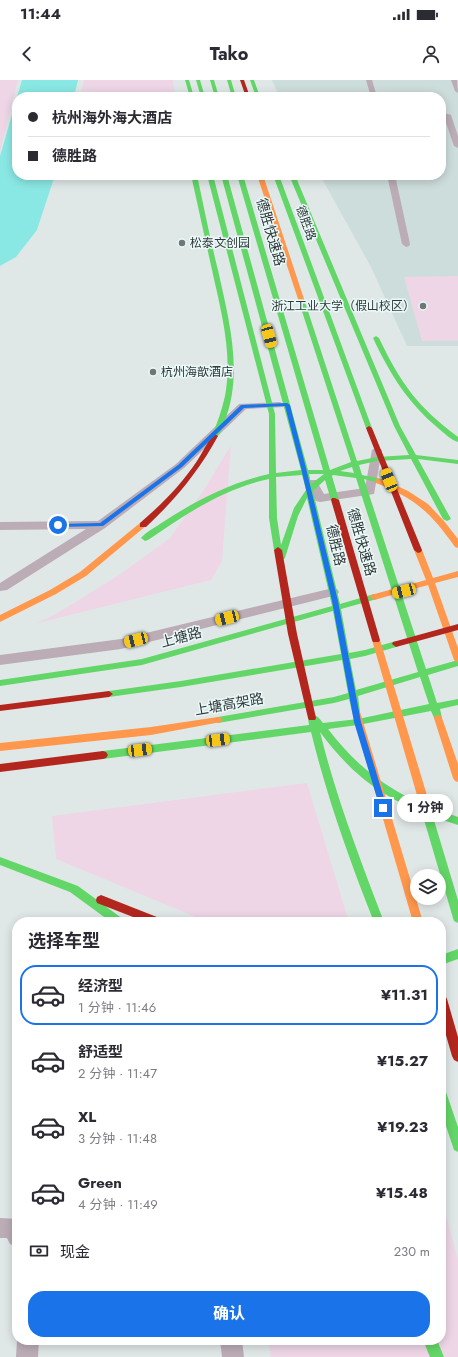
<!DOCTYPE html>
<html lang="zh">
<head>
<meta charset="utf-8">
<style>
  :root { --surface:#fff; --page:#f2f2f3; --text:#2b2b33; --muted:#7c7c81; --line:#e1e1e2; --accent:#1a73e8 }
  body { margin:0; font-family:Jost,"Noto Sans SC",sans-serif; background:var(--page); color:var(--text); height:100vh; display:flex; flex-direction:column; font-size:15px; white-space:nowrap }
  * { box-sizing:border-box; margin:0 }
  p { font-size:13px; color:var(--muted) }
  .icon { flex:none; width:22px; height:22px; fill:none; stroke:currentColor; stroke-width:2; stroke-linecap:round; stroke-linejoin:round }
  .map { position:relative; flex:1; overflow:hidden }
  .drawer { position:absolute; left:12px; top:837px; width:434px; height:428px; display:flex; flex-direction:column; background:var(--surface); border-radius:16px; box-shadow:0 2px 10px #0003 }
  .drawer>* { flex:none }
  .banner { position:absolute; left:12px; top:12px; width:434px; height:88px; border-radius:16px; box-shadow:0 2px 10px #0003; display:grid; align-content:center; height:88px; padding:0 16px; background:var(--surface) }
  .fabs { position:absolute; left:410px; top:789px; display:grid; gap:8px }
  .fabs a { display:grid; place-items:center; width:36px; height:36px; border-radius:50%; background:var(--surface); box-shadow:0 2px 10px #0003; font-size:20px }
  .end { position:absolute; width:18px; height:18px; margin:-9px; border:5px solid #1a73e8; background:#fff; box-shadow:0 0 0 2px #fff }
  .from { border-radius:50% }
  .bubble { position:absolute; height:28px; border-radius:14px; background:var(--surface); box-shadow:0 2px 10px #0003; font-size:13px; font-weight:700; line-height:28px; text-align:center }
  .car { position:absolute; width:12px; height:24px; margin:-12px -6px; border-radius:5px; box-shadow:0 0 3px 1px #0007; background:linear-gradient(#f5c518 24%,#345 0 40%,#f5c518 0 76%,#345 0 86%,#f5c518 0) }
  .banner b { display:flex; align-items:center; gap:14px; height:38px; font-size:15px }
  .banner b+b { border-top:1px solid var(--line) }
  .banner i { width:10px; height:10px; background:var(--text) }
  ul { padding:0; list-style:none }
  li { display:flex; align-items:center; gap:12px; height:60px; margin:0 8px 6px; padding:0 8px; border:2px solid transparent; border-radius:16px }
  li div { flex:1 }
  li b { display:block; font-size:15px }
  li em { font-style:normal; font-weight:700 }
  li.on { border-color:var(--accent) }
  li>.icon { width:36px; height:36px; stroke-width:1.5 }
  h2 { padding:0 16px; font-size:18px; line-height:48px }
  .pay { display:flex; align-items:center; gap:10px; height:44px; padding:0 16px; font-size:15px }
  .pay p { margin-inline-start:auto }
  .button { display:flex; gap:8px; margin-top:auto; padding:8px 16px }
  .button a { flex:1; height:46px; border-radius:16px; background:var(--accent); color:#fff; font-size:16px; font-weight:700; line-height:46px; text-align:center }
  .status { display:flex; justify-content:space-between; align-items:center; height:28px; padding:0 20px; background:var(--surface); direction:ltr }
  .status svg { height:11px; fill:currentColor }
  header { display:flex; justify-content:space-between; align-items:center; height:52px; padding:0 16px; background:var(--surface); font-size:18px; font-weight:700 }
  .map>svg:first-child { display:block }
</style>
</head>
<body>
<div class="status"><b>11:44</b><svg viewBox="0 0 49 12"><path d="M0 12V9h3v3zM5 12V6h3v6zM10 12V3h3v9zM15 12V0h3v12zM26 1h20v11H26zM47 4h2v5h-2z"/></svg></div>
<header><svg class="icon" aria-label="back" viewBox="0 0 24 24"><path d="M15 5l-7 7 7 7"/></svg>Tako<svg class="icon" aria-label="person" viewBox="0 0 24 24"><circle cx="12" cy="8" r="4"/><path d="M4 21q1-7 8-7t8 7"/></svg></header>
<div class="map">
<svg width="458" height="1277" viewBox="0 0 458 1277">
  <rect width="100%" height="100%" fill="#e0e8e7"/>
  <path fill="#cddddc" d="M272,0H458V266H407L371,187L320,95H441V17H279Z"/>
  <path fill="#eed6e7" d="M0,0H18L0,71Z
    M84,0H173L175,17H80Z
    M458,196V261H422L404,197Z
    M231,365L222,481L211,500L34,544L56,534L119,495L170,458L205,408Z
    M307,703L349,842H199L198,838L56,779L52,736Z
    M441,1117L458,1180V1277H271L268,1260H441Z"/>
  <path fill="#8ae8e4" d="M22,0H78L74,17H17V95H55L37,150L16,177L0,186V76Z"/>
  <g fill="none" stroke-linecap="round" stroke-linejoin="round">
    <path fill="#bbacb6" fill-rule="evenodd" d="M366,0H372L377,17H371Z
      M451,0H457L458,13L455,11Z
      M441,32L451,35L458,56V68L454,66L444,37L441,36Z
      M387,95H395L410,164L409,166L406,167L402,164Z
      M280,322L285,325L284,327L246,329L184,388L105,448L7,510L0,511V503L86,449L0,450V442L98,441L176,384L239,324Z
      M377,367L382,370L374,414L320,422L316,421L306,402L308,400H316L324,414L365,408L372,370Z
      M333,508L337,509L339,512L337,515L121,569L0,585V575L121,559Z
      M0,1138L17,1139V1167L10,1164L7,1158H0Z
      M17,1260H39L38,1277H16Z
      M220,1260H242L244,1277H222Z"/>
    <path fill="#63d668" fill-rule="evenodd" d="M185,0H189L194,17H190Z
      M196,0H200L205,17H201Z
      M210,0H214L219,17H215Z
      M227,0H231L236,17H232Z
      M250,0H254L260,17H256Z
      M191,95H197C204,127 210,159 218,190C229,240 244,294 224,343C222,348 220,356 215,358L212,356C217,343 222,330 225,316C233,274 221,231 212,190C205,158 198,127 191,95Z
      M207,95H213L275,334L276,393L301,390L221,95H227L308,390H323L237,95H243L330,390L351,382L298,219L301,217L304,219L357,381L377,377L409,375L394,346L289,95H295L400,346L416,375L458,380V384L418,379L451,439L447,441L443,439L411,379L377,381L359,385L362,395L382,399L383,401L379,403L364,399L426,589L458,580V586L428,595L437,623L458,619V625L440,629L442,638L441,640H435L431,631L358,645L328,649C354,683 379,703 417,722L419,723L421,719L424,718L427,719L430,727L458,737V745L433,737L458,820V843L454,841L453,838L422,733C376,713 350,692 320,652C336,717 360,779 384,842H374C349,779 327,717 311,652L103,679L100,678L98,675L100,672L103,671L309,645L308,638L309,636C316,633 319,638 323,643L358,639L429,624L420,597L358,616L360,632L356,635L352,632L349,619L334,623L218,643L215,642L213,640L215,638L218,637L334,617L348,613L342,580L181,607L109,617L105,614L109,611L181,601L341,574L333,531L142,585L0,606V600L142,579L332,526L307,418L298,436L285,478L281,481L277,478L279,472L274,470L269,438V399C223,409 186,434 148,460L145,461L141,458C147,451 156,447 163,442C197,420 230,403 269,394V334ZM352,387L354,393L340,391ZM309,394H324L311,404ZM302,395L306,410L294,428L281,465L277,438L276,397ZM333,395L356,398L418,592L356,610L350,579L365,576L396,567L400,564L396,561L365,570L349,573L341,529L377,519L378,517L374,514L340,524L313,411L325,400L331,420L335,422H338L339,420L332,396Z
      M273,95H279L372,348L371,349L369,350L366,348Z
      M376,256L379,258C401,304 417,326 458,357V362C451,360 444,353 438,348C407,322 390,294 373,258Z
      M0,777L78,806L123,839L124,842H111L70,812L0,785Z
      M458,869V879L441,885V875Z
      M441,1007L445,1009L458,1047V1072L454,1070L441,1031Z
      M423,1260H437L444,1277H430Z"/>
    <path fill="#ff974d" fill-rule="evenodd" d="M257,95H263L304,219L303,220L298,219Z
      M376,399H382L408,411L428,424L444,441L458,459V468L455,467C431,433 415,418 376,403Z
      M140,443H146L147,445L86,496L56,514L0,542V535L50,510L80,492Z
      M418,467L422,470L433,498L458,491V497L435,503L458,568V583L454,580L428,505L374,520L370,517L371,515L426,500L414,470Z
      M376,557L380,560L429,722L427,725L424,726L421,725L419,722L372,560Z
      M356,629L360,632L423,842H413L352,632Z
      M438,635L441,636L442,638L458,684V702L455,701L453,698L434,638L435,636Z
      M218,637L221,638L223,640L221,642L151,655L0,671V663L151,647Z"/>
    <path fill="#b3261e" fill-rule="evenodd" d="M240,0H244L250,17H246Z
      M369,346L372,348L422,470L421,472L418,473L414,470L366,348Z
      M215,354L218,356C199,391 175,420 146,447H140V443C161,425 181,405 197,381C202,373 207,363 213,355Z
      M332,418H335L339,420L380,560L379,562H373L372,560L331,420Z
      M278,467L282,470L297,554L316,638L315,640H309L308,638L288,554L274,470Z
      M458,544V550L396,567L392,564L393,562Z
      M109,611L113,614L109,617L0,631V625Z
      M103,671L106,672L108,675L106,678L103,679L0,692V684Z
      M101,815L162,839L163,842H146L97,823L96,820L97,817Z
      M441,914L445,915L447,919L458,957V982L454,980L452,976L441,938Z"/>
  </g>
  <path fill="#1a73e8" d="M287,323L290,325L306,388L338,521L361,642L387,728L383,730L380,728L354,642L332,521L301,388L285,326L244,328L182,387L103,446L58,447L55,445L58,444L100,443L178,385L241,325Z"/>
  <g fill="#6f7675" stroke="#e9f9f8" stroke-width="1.5">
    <circle cx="182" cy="163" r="4"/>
    <circle cx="423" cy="226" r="4"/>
    <circle cx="153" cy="292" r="4"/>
  </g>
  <g text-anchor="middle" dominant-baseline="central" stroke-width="3" stroke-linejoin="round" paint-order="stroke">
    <g font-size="12" fill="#323838" stroke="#e9f9f8">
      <text transform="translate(306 143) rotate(70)">德胜路</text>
    </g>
    <g font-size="12" fill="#323838" stroke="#e9f9f8" text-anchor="start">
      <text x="190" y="163">松泰文创园</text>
      <text x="415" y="226" text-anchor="end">浙江工业大学（假山校区）</text>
      <text x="161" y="292">杭州海歆酒店</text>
    </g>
    <g font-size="14" fill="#323838" stroke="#e9f9f8">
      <text transform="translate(271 152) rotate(74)">德胜快速路</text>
      <text transform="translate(362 462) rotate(74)">德胜快速路</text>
      <text transform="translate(336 465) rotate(77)">德胜路</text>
      <text transform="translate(181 557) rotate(-15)">上塘路</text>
      <text transform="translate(229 624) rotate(-10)">上塘高架路</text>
    </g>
  </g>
</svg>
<div class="fabs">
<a><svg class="icon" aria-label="layers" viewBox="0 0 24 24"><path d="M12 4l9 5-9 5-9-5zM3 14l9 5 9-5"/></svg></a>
</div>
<i class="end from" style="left:58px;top:445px"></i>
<i class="end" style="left:383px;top:728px"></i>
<div class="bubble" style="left:397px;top:714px;width:56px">1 分钟</div>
<i class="car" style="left:269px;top:256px;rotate:165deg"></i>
<i class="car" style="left:389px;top:400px;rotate:338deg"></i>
<i class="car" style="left:404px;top:511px;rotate:255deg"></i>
<i class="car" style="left:227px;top:538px;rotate:256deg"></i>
<i class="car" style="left:136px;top:560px;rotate:256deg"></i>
<i class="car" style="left:218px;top:660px;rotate:83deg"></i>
<i class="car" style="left:140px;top:670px;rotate:83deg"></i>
<div class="banner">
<b><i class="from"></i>杭州海外海大酒店</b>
<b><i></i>德胜路</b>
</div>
<section class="drawer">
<h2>选择车型</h2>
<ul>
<li class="on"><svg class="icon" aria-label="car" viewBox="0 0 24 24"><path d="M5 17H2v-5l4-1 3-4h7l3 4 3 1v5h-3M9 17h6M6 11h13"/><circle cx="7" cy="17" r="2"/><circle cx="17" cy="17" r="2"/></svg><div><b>经济型</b><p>1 分钟 · 11:46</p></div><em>¥11.31</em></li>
<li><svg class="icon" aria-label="car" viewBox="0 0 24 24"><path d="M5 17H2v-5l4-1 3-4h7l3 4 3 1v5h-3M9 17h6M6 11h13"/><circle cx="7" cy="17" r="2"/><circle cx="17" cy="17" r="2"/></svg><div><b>舒适型</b><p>2 分钟 · 11:47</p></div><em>¥15.27</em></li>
<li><svg class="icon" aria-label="car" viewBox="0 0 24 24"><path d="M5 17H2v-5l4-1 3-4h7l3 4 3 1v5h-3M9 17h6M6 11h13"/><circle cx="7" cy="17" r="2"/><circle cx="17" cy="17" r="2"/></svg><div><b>XL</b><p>3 分钟 · 11:48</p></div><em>¥19.23</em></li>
<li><svg class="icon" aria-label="car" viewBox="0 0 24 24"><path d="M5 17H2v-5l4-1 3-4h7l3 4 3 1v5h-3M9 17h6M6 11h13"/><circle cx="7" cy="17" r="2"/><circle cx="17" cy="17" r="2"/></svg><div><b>Green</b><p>4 分钟 · 11:49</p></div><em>¥15.48</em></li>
</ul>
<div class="pay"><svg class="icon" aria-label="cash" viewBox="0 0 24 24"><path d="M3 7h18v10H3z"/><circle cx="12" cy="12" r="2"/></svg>现金<p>230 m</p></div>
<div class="button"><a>确认</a></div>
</section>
</div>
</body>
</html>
